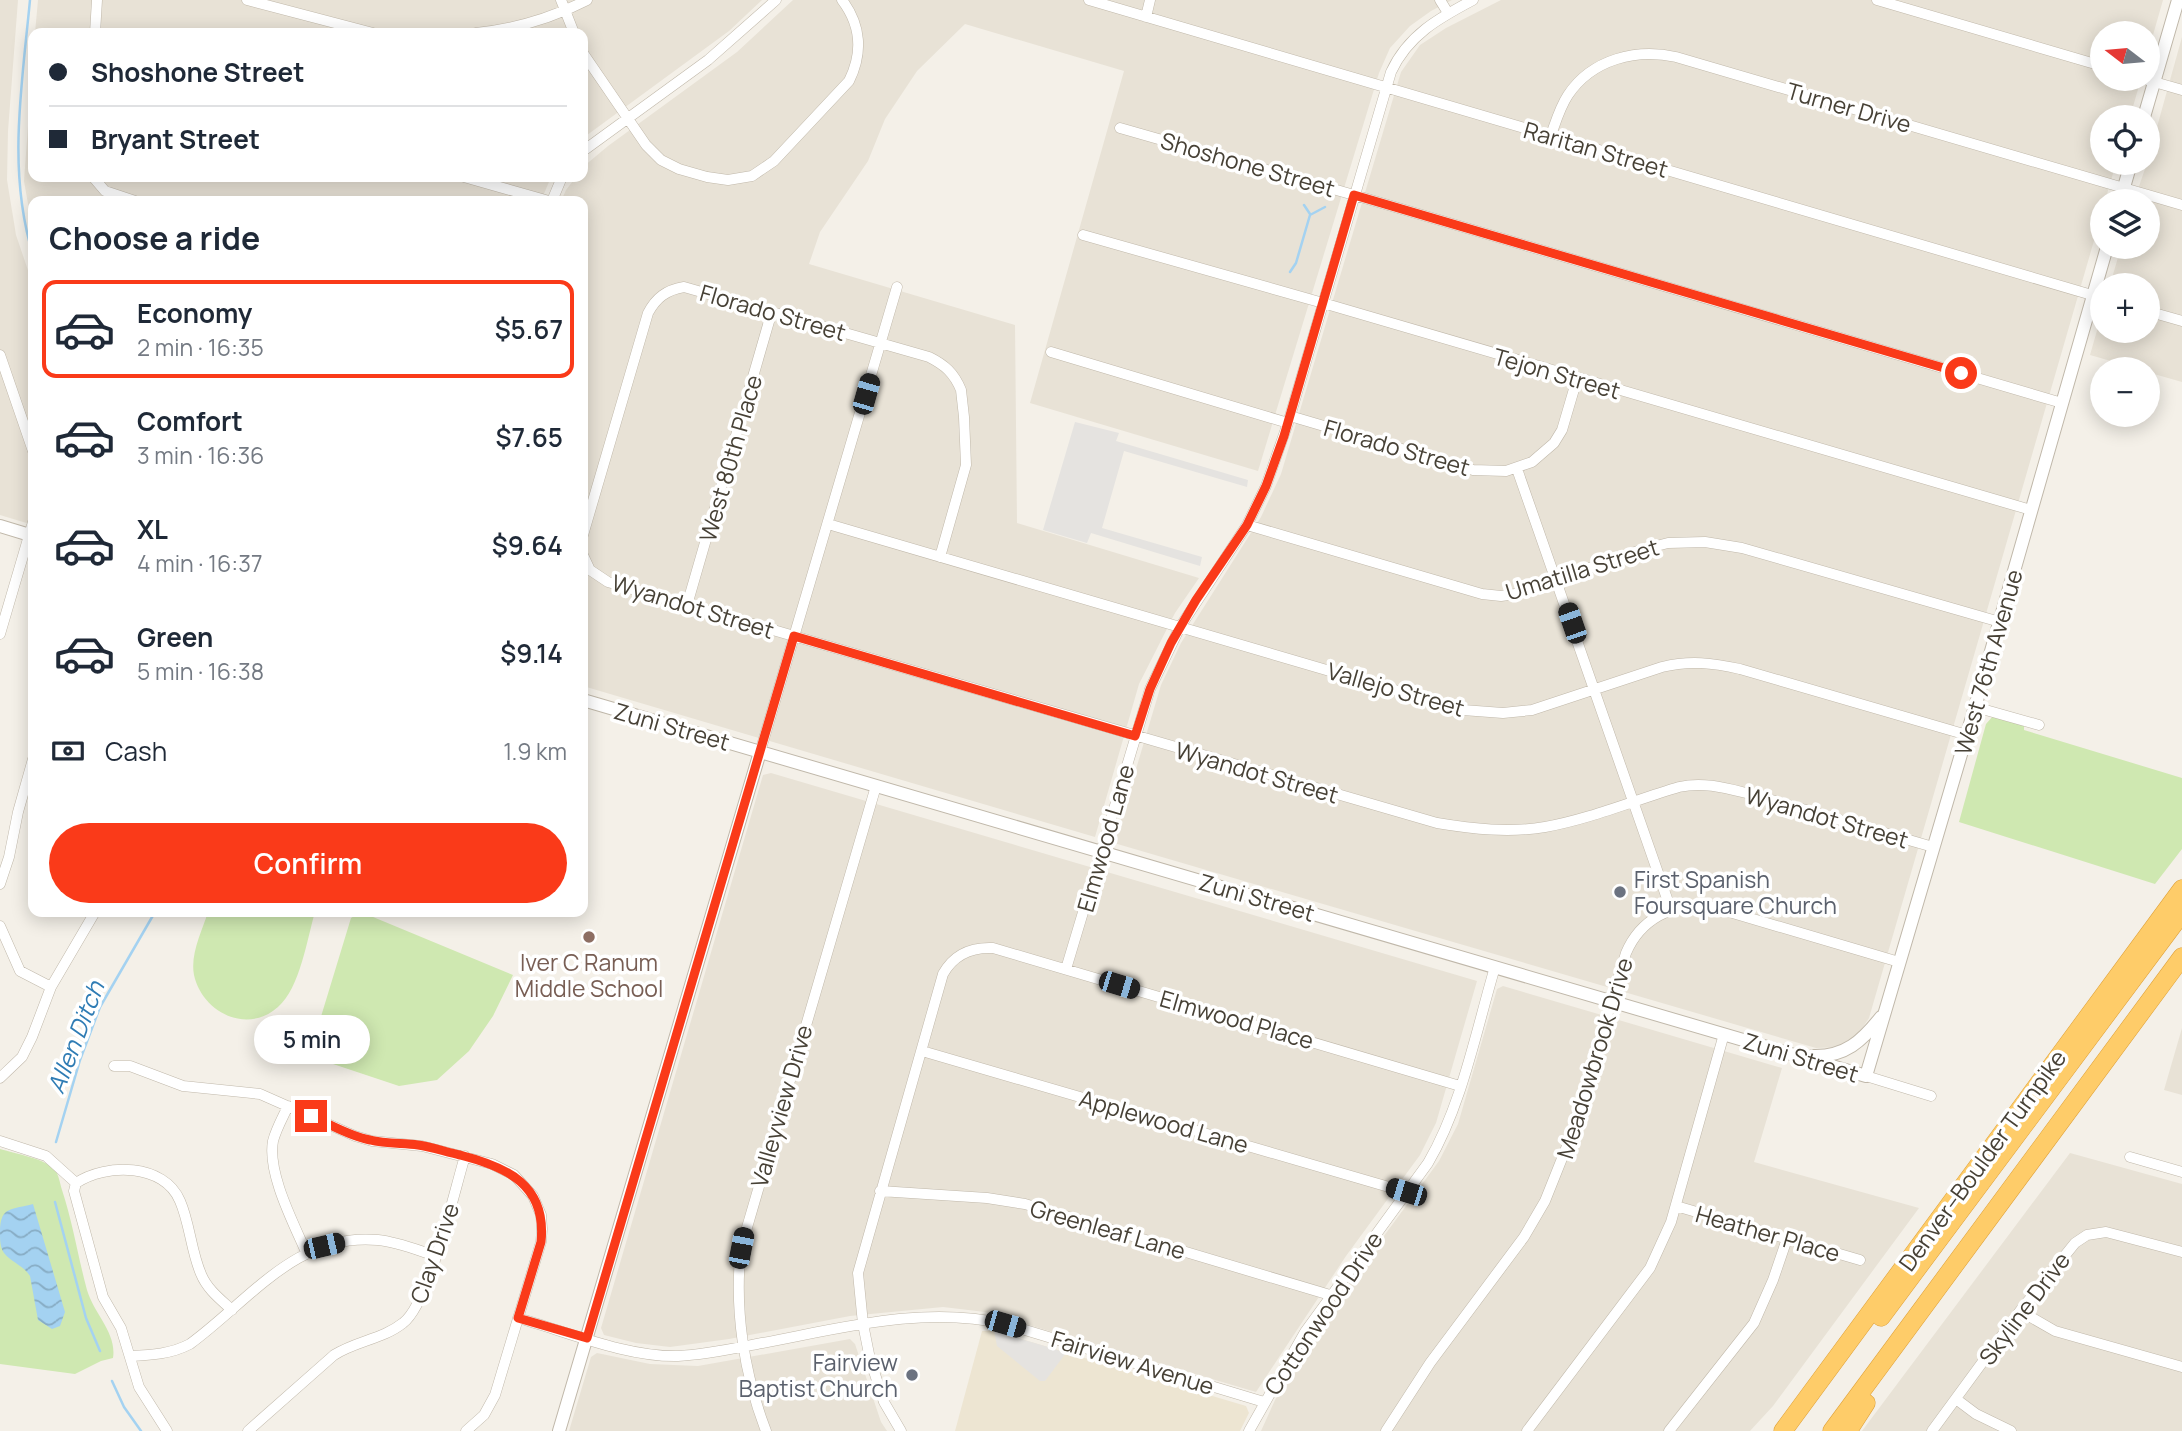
<!DOCTYPE html>
<html lang="en">
<head>
<meta charset="utf-8">
<style>
  :root { --surface:#fff; --page:#f6f6f7; --text:#1f2937; --muted:#747a83; --line:#e0e1e3; --accent:#fa3a19 }
  body { margin:0; font-family:Manrope,sans-serif; background:var(--page); color:var(--text); height:100vh; display:flex; flex-direction:column; font-size:26px; white-space:nowrap }
  * { box-sizing:border-box; margin:0 }
  p { font-size:23px; color:var(--muted) }
  .icon { flex:none; width:38px; height:38px; fill:none; stroke:currentColor; stroke-width:2; stroke-linecap:round; stroke-linejoin:round }
  .map { position:relative; flex:1; overflow:hidden }
  .side { position:absolute; left:28px; top:196px; width:560px; height:721px; display:flex; flex-direction:column; background:var(--surface); border-radius:14px; box-shadow:0 4px 18px #0003 }
  .side>* { flex:none }
  .top-card { position:absolute; left:28px; top:28px; width:560px; height:154px; border-radius:14px; box-shadow:0 4px 18px #0003; display:grid; align-content:center; height:154px; padding:0 21px; background:var(--surface) }
  .needle { width:46px; rotate:286deg }
  .tools { position:absolute; left:2090px; top:21px; display:grid; gap:14px }
  .tools a { display:grid; place-items:center; width:70px; height:70px; border-radius:50%; background:var(--surface); box-shadow:0 4px 18px #0003; font-size:35px }
  .end { position:absolute; width:32px; height:32px; margin:-16px; border:9px solid #fa3a19; background:#fff; box-shadow:0 0 0 4px #fff }
  .from { border-radius:50% }
  .bubble { position:absolute; height:49px; border-radius:24px; background:var(--surface); box-shadow:0 4px 18px #0003; font-size:23px; font-weight:600; line-height:49px; text-align:center }
  .car { position:absolute; width:21px; height:42px; margin:-21px -10px; border-radius:9px; box-shadow:0 0 5px 2px #0007; background:linear-gradient(#222 24%,#8ab4d8 0 40%,#222 0 76%,#8ab4d8 0 86%,#222 0) }
  .top-card b { display:flex; align-items:center; gap:24px; height:66px; font-size:26px }
  .top-card b+b { border-top:2px solid var(--line) }
  .top-card i { width:18px; height:18px; background:var(--text) }
  ul { padding:0; list-style:none }
  li { display:flex; align-items:center; gap:21px; height:98px; margin:0 14px 10px; padding:0 7px; border:4px solid transparent; border-radius:14px }
  li div { flex:1 }
  li b { display:block; font-size:26px }
  li em { font-style:normal; font-weight:600 }
  li.selected { border-color:var(--accent) }
  li>.icon { width:63px; height:63px; stroke-width:1.5 }
  h2 { padding:0 21px; font-size:32px; line-height:84px }
  .pay { display:flex; align-items:center; gap:18px; height:77px; padding:0 21px; font-size:26px }
  .pay p { margin-inline-start:auto }
  .cta { display:flex; gap:14px; margin-top:auto; padding:14px 21px }
  .cta a { flex:1; height:80px; border-radius:42px; background:var(--accent); color:#fff; font-size:28px; font-weight:600; line-height:80px; text-align:center }
  .map>svg:first-child { display:block }
</style>
</head>
<body>
<div class="map">
<svg width="2182" height="1431" viewBox="0 0 2182 1431">
  <defs>
    <pattern id="water-waves" width="16" height="10" patternUnits="userSpaceOnUse" patternTransform="scale(1.75)"><rect width="16" height="10" fill="#a4d2f1"/><path d="M0 5q4-4 8 0t8 0" fill="none" stroke="#87acc4"/></pattern>
  </defs>
  <rect width="100%" height="100%" fill="#f4f0e8"/>
  <path fill="#e8e2d6" d="M0,0H18L8,131L7,180L16,235L33,285V525L0,515Z
    M38,0H762L729,31L583,138V33H35Z
    M793,0H1452L1431,11L1410,26L1390,48L1379,73L1258,471L1030,403L1124,71L965,24L917,71L885,119L868,161L820,232L809,264L1015,325L1017,523L1199,578L1175,613L1139,684L1095,837L583,686V201H561L566,190L576,177H583V167L608,146L737,52Z
    M1501,0H2163L2147,56V33H2102V79H2141L2130,117H2102V163H2116L2105,201H2102V213L1869,1018L1857,1036L1840,1047L1816,1048L1114,843L1161,685L1181,643L1261,517L1281,474L1401,72L1420,45L1446,28Z
    M2182,37V382L2147,372V369H2139L2090,355L2102,313V331H2147V285H2110L2121,247H2147V201H2134L2147,163Z
    M33,57V177H551L541,201H33V232L24,181Z
    M771,773L1477,981L1436,1123L1420,1155L1346,1256L1256,1392L985,1312L943,1307L850,1316L729,1339L670,1347L636,1343L604,1335L601,1328L763,775Z
    M1503,986L1782,1068L1754,1162L1919,1208L1773,1406L1750,1431H1261L1275,1400L1323,1319L1439,1161L1458,1124L1497,989Z
    M2182,1028V1095L2164,1090Z
    M2070,1153L2182,1184V1431H1862Z
    M850,1339L855,1344L881,1422L887,1431H569L591,1357L597,1353L650,1364L698,1366Z"/>
  <path fill="#ede5d2" d="M982,1331H994L1246,1406L1249,1413L1240,1431H955Z"/>
  <path fill="#cfe8b1" d="M1993,716L2024,725V730L2182,778V849L2155,884L1959,822L1986,724Z
    M208,912H315C307,939 300,988 278,1007C247,1035 202,1012 194,975C190,954 202,931 208,912Z
    M361,912L513,975L493,1016L469,1051L437,1080L399,1086L309,1056L351,918Z
    M0,1149C13,1153 47,1159 55,1170C59,1175 60,1184 62,1190C73,1223 78,1257 87,1290C94,1314 117,1333 113,1358L101,1361L75,1374L0,1364Z"/>
  <path fill="#e5e3e0" d="M1075,422L1119,433L1116,441L1248,480L1247,487L1124,451L1102,528L1202,557L1200,566L1091,533L1087,543L1043,530Z
    M994,1331L1048,1347L1066,1353L1045,1381H1040L997,1346Z"/>
  <path fill="url(#water-waves)" d="M33,1204L65,1312L60,1326L52,1329L38,1320L30,1276C23,1265 12,1263 4,1253C0,1247 0,1240 0,1232C0,1205 13,1210 33,1204Z"/>
  <g fill="none" stroke-linecap="round" stroke-linejoin="round">
    <path stroke="#a4d2f1" stroke-width="2.5" d="M30,0C22,85 7,171 33,255
      M1304,205L1310,214
      M1290,272L1296,263L1310,215L1325,207
      M56,1142L80,1060L100,1007L155,912
      M55,1202L86,1318L100,1351
      M112,1381L124,1407L141,1431"/>
    <g stroke="#c0b8aa" stroke-width="11">
      <path id="minor" d="M247,0L373,33
        M561,0L574,33
        M1089,0L2102,298
        M1440,0L1448,13
        M1877,0L2102,66
        M1146,17L1150,0
        M95,33L97,0
        M476,33C515,29 552,18 587,0
        M583,53L646,145L661,160L679,169L707,177L728,180L752,176L774,161L849,81C863,53 861,25 842,0
        M2144,79L2182,90
        M1120,128L1354,195L2062,403
        M1551,135C1556,121 1560,107 1568,95C1592,59 1637,48 1676,57L2182,205
        M583,151L708,60L776,0
        M93,177L105,191L135,201
        M464,177L549,201
        M552,201L562,177
        M1083,235L1323,303L2031,510
        M2147,311L2182,321
        M1051,352L1288,423
        M0,355L33,451
        M1290,416L1473,470L1506,471L1532,462L1554,443L1562,430L1577,379
        M1517,469L1671,910
        M828,524L1463,710L1503,713L1532,710L1662,667C1690,660 1713,663 1740,669L1967,735
        M1247,525L1482,594L1501,596L1515,594L1641,550L1668,543L1705,542L1742,548L2000,622
        M583,535L648,313C656,298 666,290 684,287L929,357C945,365 954,373 961,390L964,417L966,465L940,557
        M583,555L590,570L608,582L1437,823C1473,829 1509,833 1545,827C1590,819 1635,800 1679,787C1705,781 1729,789 1754,795L1933,847
        M687,605L772,311
        M0,634L33,522
        M1975,707L2039,725
        M760,752L897,287
        M0,884L9,857L18,812L33,759
        M0,926L20,971L51,987
        M1066,969L1150,689L1180,627L1247,525L1266,486L1288,423L1391,72C1408,35 1439,18 1473,0
        M922,1051L1406,1192
        M114,1066H130L183,1086L260,1094L355,1136L372,1141L422,1146L492,1164L514,1175L533,1196L541,1215L542,1229L541,1242L495,1395L484,1415L466,1431
        M1866,1076L1931,1096
        M0,1078L22,1057L32,1037L51,987L95,912
        M288,1106C283,1117 276,1129 273,1141C267,1173 294,1224 306,1252
        M0,1141L46,1156L76,1183
        M2130,1157L2182,1172
        M76,1183L74,1191L103,1297L121,1328L139,1387L167,1431
        M76,1183C106,1163 164,1163 180,1201C190,1224 191,1251 201,1274C207,1289 220,1299 232,1310
        M880,1191L987,1198L1025,1204L1330,1295
        M1676,1206L1860,1260
        M2020,1311L2055,1331L2182,1367
        M518,1318C568,1332 626,1357 678,1356C704,1355 732,1349 757,1344C839,1329 922,1305 1005,1324L1264,1402
        M130,1356C152,1355 171,1354 190,1344C249,1301 297,1232 378,1240C398,1242 417,1250 436,1256
        M1956,1399L1976,1414L2011,1431
        M248,1431L334,1355C356,1341 383,1339 403,1323C429,1304 454,1192 465,1156
        M766,1431C744,1374 734,1309 741,1248L876,786
        M901,1431L884,1402L870,1359L863,1324L858,1273L943,974C954,954 971,947 993,948L1460,1086
        M1249,1431L1305,1332L1428,1163C1462,1105 1476,1031 1495,967
        M1386,1431L1430,1363L1524,1237L1545,1201L1569,1141L1626,953C1640,920 1672,902 1709,906L1899,962
        M1527,1431L1650,1268L1671,1222L1724,1034
        M1669,1431L1754,1323L1773,1280L1787,1239
        M1932,1431L2020,1311L2075,1243L2087,1235L2106,1232L2182,1252"/>
    </g>
    <g stroke="#c0b8aa" stroke-width="14">
      <path id="tertiary" d="M2144,117L2178,0
        M2120,201L2131,163
        M0,526L33,536
        M583,700L1866,1076L1975,707L2107,247
        M1813,1056C1845,1057 1862,1041 1881,1017
        M559,1431L760,752"/>
    </g>
    <g stroke="#dea038" stroke-width="19">
      <path id="motorway" d="M1881,1317L2182,913
        M1783,1431L2182,889
        M1832,1431L2182,957
        M1848,1431L1866,1403"/>
    </g>
    <use href="#minor" stroke="#fff" stroke-width="10"/>
    <use href="#tertiary" stroke="#fff" stroke-width="12"/>
    <use href="#motorway" stroke="#fecc69" stroke-width="18"/>
  </g>
  <g fill="none" stroke-linecap="round" stroke-linejoin="round">
    <path stroke="#fa3a19" stroke-width="9" d="M311,1116C330,1124 349,1136 370,1140C386,1144 402,1143 418,1145C432,1147 446,1152 460,1155C507,1167 547,1185 541,1242L518,1318L587,1338L794,636L1135,736L1150,689L1171,643L1196,600L1247,525L1266,486L1284,436L1354,195L1961,373"/>
  </g>
  <g fill="#6b7280" stroke="#fff" stroke-width="2.5">
    <circle cx="1620" cy="892" r="7"/>
    <circle cx="912" cy="1375" r="7"/>
  </g>
  <circle fill="#8d6e63" stroke="#fff" stroke-width="2.5" cx="589" cy="937" r="7"/>
  <g text-anchor="middle" dominant-baseline="central" stroke-width="7" stroke-linejoin="round" paint-order="stroke">
    <g font-size="23" fill="#474136" stroke="#fff">
      <text transform="translate(1849 107) rotate(16)">Turner Drive</text>
      <text transform="translate(1596 149) rotate(16)">Raritan Street</text>
      <text transform="translate(1248 164) rotate(16)">Shoshone Street</text>
      <text transform="translate(773 312) rotate(16)">Florado Street</text>
      <text transform="translate(1557 373) rotate(16)">Tejon Street</text>
      <text transform="translate(1397 447) rotate(16)">Florado Street</text>
      <text transform="translate(730 458) rotate(-74)">West 80th Place</text>
      <text transform="translate(1582 569) rotate(-17)">Umatilla Street</text>
      <text transform="translate(693 606) rotate(17)">Wyandot Street</text>
      <text transform="translate(1988 662) rotate(-74)">West 76th Avenue</text>
      <text transform="translate(1396 689) rotate(16)">Vallejo Street</text>
      <text transform="translate(672 726) rotate(16)">Zuni Street</text>
      <text transform="translate(1257 772) rotate(16)">Wyandot Street</text>
      <text transform="translate(1827 817) rotate(16)">Wyandot Street</text>
      <text transform="translate(1105 838) rotate(-74)">Elmwood Lane</text>
      <text transform="translate(1257 897) rotate(16)">Zuni Street</text>
      <text transform="translate(1237 1019) rotate(16)">Elmwood Place</text>
      <text transform="translate(1801 1057) rotate(17)">Zuni Street</text>
      <text transform="translate(1594 1058) rotate(-73)">Meadowbrook Drive</text>
      <text transform="translate(781 1106) rotate(-74)">Valleyview Drive</text>
      <text transform="translate(1164 1121) rotate(16)">Applewood Lane</text>
      <text transform="translate(1982 1160) rotate(-54)">Denver–Boulder Turnpike</text>
      <text transform="translate(1108 1229) rotate(16)">Greenleaf Lane</text>
      <text transform="translate(1768 1233) rotate(16)">Heather Place</text>
      <text transform="translate(434 1253) rotate(-71)">Clay Drive</text>
      <text transform="translate(2024 1308) rotate(-53)">Skyline Drive</text>
      <text transform="translate(1323 1313) rotate(-56)">Cottonwood Drive</text>
      <text transform="translate(1133 1362) rotate(17)">Fairview Avenue</text>
    </g>
    <g font-size="23" fill="#5b616d" stroke="#fff" text-anchor="start">
      <text x="1634" y="879">First Spanish<tspan x="1634" dy="26">Foursquare Church</tspan></text>
      <text x="898" y="1362" text-anchor="end">Fairview<tspan x="898" dy="26">Baptist Church</tspan></text>
    </g>
    <g font-size="23" fill="#785e54" stroke="#fff">
      <text x="589" y="962">Iver C Ranum<tspan x="589" dy="26">Middle School</tspan></text>
    </g>
    <g font-size="24" font-style="italic" fill="#2f7cb4" stroke="#fff">
      <text transform="translate(75 1037) rotate(-69)">Allen Ditch</text>
    </g>
  </g>
</svg>
<div class="tools">
<a><svg class="needle" viewBox="-14 -14 28 28"><path d="M0-13l5 13h-10z" fill="#e53935"/><path d="M0 13l5-13h-10z" fill="#747a83"/></svg></a>
<a><svg class="icon" aria-label="locate" viewBox="0 0 24 24"><circle cx="12" cy="12" r="6"/><path d="M12 2v4M12 18v4M2 12h4M18 12h4"/></svg></a>
<a><svg class="icon" aria-label="layers" viewBox="0 0 24 24"><path d="M12 4l9 5-9 5-9-5zM3 14l9 5 9-5"/></svg></a>
<a>+</a>
<a>−</a>
</div>
<i class="end from" style="left:1961px;top:373px"></i>
<i class="end" style="left:311px;top:1116px"></i>
<div class="bubble" style="left:254px;top:1015px;width:116px">5 min</div>
<i class="car" style="left:866px;top:394px;rotate:16deg"></i>
<i class="car" style="left:1572px;top:623px;rotate:341deg"></i>
<i class="car" style="left:1119px;top:985px;rotate:107deg"></i>
<i class="car" style="left:1406px;top:1192px;rotate:287deg"></i>
<i class="car" style="left:324px;top:1246px;rotate:77deg"></i>
<i class="car" style="left:741px;top:1248px;rotate:11deg"></i>
<i class="car" style="left:1005px;top:1324px;rotate:106deg"></i>
<div class="top-card">
<b><i class="from"></i>Shoshone Street</b>
<b><i></i>Bryant Street</b>
</div>
<section class="side">
<h2>Choose a ride</h2>
<ul>
<li class="selected"><svg class="icon" aria-label="car" viewBox="0 0 24 24"><path d="M5 17H2v-5l4-1 3-4h7l3 4 3 1v5h-3M9 17h6M6 11h13"/><circle cx="7" cy="17" r="2"/><circle cx="17" cy="17" r="2"/></svg><div><b>Economy</b><p>2 min · 16:35</p></div><em>$5.67</em></li>
<li><svg class="icon" aria-label="car" viewBox="0 0 24 24"><path d="M5 17H2v-5l4-1 3-4h7l3 4 3 1v5h-3M9 17h6M6 11h13"/><circle cx="7" cy="17" r="2"/><circle cx="17" cy="17" r="2"/></svg><div><b>Comfort</b><p>3 min · 16:36</p></div><em>$7.65</em></li>
<li><svg class="icon" aria-label="car" viewBox="0 0 24 24"><path d="M5 17H2v-5l4-1 3-4h7l3 4 3 1v5h-3M9 17h6M6 11h13"/><circle cx="7" cy="17" r="2"/><circle cx="17" cy="17" r="2"/></svg><div><b>XL</b><p>4 min · 16:37</p></div><em>$9.64</em></li>
<li><svg class="icon" aria-label="car" viewBox="0 0 24 24"><path d="M5 17H2v-5l4-1 3-4h7l3 4 3 1v5h-3M9 17h6M6 11h13"/><circle cx="7" cy="17" r="2"/><circle cx="17" cy="17" r="2"/></svg><div><b>Green</b><p>5 min · 16:38</p></div><em>$9.14</em></li>
</ul>
<div class="pay"><svg class="icon" aria-label="cash" viewBox="0 0 24 24"><path d="M3 7h18v10H3z"/><circle cx="12" cy="12" r="2"/></svg>Cash<p>1.9 km</p></div>
<div class="cta"><a>Confirm</a></div>
</section>
</div>
</body>
</html>
